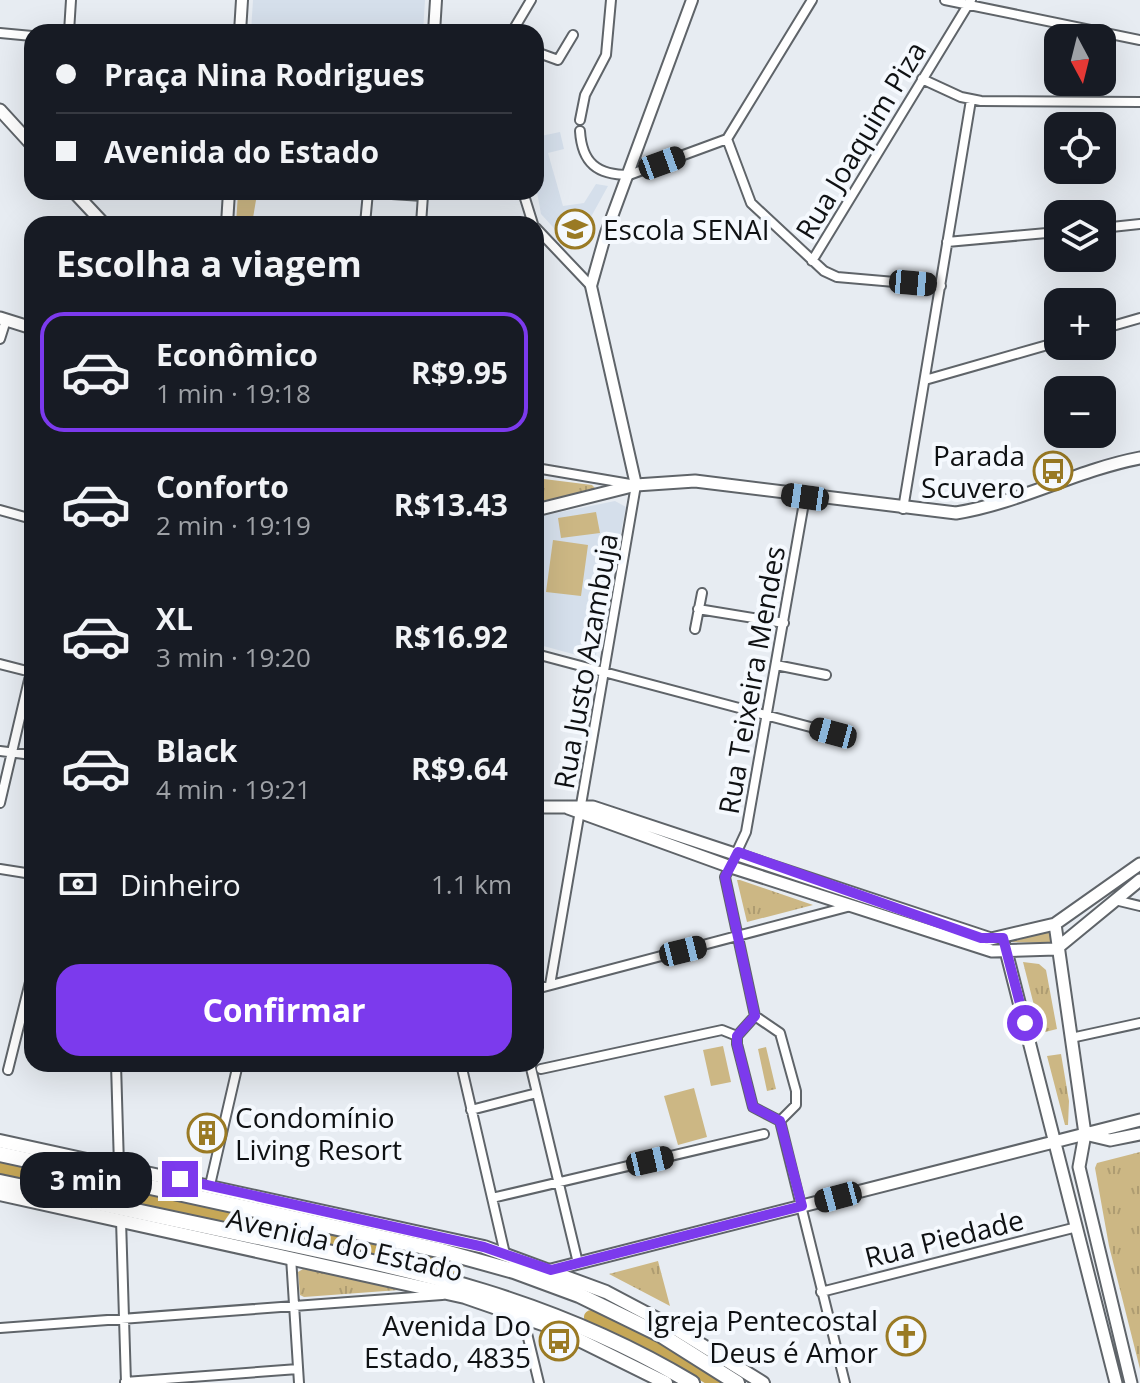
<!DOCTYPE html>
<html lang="pt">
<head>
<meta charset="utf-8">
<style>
  :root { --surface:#171b24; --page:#242831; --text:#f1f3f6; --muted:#9ea1a6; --line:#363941; --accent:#7c3aed }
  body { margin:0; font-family:"Open Sans",sans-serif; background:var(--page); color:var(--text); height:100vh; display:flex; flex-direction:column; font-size:30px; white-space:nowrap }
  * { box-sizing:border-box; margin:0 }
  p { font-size:26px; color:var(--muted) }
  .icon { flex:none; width:44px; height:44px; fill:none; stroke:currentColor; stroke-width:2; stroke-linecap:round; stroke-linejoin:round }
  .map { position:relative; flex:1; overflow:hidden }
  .side { position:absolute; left:24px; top:216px; width:520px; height:856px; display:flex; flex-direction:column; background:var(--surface); border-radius:24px; box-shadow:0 8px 32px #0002 }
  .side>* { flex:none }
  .banner { position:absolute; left:24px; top:24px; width:520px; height:176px; border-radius:24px; box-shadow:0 8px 32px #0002; display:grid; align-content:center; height:176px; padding:0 32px; background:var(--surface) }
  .needle { width:52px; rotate:173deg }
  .fabs { position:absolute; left:1044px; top:24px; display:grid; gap:16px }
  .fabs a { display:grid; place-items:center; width:72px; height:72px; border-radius:16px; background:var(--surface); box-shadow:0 8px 32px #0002; font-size:40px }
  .end { position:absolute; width:36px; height:36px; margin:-18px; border:10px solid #7c3aed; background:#fff; box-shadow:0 0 0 4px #fff }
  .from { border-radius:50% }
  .bubble { position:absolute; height:56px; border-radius:24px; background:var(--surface); box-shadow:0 8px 32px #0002; font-size:26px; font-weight:700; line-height:56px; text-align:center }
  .car { position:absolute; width:24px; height:48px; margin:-24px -12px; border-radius:10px; box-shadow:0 0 6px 2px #0007; background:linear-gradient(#222 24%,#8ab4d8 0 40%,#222 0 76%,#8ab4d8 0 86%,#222 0) }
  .banner b { display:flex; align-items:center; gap:28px; height:76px; font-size:30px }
  .banner b+b { border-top:2px solid var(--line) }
  .banner i { width:20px; height:20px; background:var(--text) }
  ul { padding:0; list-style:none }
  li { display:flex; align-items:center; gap:24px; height:120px; margin:0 16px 12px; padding:0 16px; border:4px solid transparent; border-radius:24px }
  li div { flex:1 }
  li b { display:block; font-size:30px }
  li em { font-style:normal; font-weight:700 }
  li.on { border-color:var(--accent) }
  li>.icon { width:72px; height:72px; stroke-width:1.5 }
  h2 { padding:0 32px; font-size:36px; line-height:96px }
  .pay { display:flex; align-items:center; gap:20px; height:88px; padding:0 32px; font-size:30px }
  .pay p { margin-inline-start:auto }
  .button { display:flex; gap:16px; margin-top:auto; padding:16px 32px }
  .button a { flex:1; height:92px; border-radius:24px; background:var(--accent); color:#fff; font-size:32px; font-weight:700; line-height:92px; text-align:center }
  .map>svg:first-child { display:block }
</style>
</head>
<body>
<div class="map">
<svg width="1140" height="1383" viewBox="0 0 1140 1383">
  <defs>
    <pattern id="grass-tufts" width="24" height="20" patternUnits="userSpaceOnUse" patternTransform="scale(2)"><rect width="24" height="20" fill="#ccb784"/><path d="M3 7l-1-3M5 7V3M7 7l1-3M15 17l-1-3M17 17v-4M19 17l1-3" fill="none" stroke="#ae9c71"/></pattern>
  </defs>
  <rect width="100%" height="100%" fill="#e7ecf2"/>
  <path fill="#d5dfeb" d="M253,0H425L423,32H251Z
    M560,132L564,149L548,153L563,206L584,203L596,184L608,186L586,226L587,234L563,238L541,214L536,187V137Z
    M615,501L626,507L595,660L536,644V517Z"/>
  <path fill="url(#grass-tufts)" d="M536,478L592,485L598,491L536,503Z
    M737,880H740L813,905L747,922Z
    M1047,932L1052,935L1050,943L1010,942Z
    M1023,962L1039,964L1046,970L1057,1029L1041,1033Z
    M766,1047L776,1089L767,1091L758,1049Z
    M1061,1054L1069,1101L1068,1125H1065L1047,1056Z
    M1140,1152V1369L1109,1246L1095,1168L1097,1163Z
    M658,1261L670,1306L609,1274Z
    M303,1269L399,1288V1290L304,1297L300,1295L298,1272Z"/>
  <path fill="#ccb784" d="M238,193L257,194L252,224H236Z
    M596,512L600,533L561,538L558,518Z
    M553,540L588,545L581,596L546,592Z
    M723,1046L731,1082L711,1086L703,1050Z
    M694,1088L707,1137L678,1145L664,1096Z"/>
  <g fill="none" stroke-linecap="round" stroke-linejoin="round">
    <path stroke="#c6a757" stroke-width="14" d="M0,1167L457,1267
      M591,1317L676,1357L718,1383"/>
    <g stroke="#5f6469" stroke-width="12">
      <path id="minor" d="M945,0L1140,40
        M69,32L71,0
        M512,32L531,0
        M0,33L32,36
        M536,52L558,60L573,35
        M922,79L961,97L981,101L1140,102
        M580,120L585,95L606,55L611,0
        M580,131C582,163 597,175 629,175L727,139
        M727,139L751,203L824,271L837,277L941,286
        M727,139L812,0
        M523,192L533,224
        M365,224L368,192
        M421,224L423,195
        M536,228L591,286
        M1102,228L1140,224
        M947,242L1058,232
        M812,261L971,0
        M1102,329L1140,318
        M0,339L6,320
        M925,380L1058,342
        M31,429H32
        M536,468L636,485L550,985
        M903,509L971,100
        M0,510L32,519
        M698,609L784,623
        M695,629L702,593
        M536,654L833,733
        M0,664L31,672
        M776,665L826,675
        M0,751L32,755
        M0,803L32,667
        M0,869L32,874
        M1115,900L1140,906
        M536,989L851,906
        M755,1016L725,877L746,832L805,497
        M755,1016L780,1033L796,1091V1105L780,1121L753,1107L737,1044V1036Z
        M1071,1038L1140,1023
        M116,1064L119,1166
        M461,1064L505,1254
        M530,1064L578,1263
        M541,1069L722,1030L737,1036
        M8,1070L32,974
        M471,1110L537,1093
        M780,1121L845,1383
        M210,1185L238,1064
        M492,1198L764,1134
        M121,1220L126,1383
        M291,1257L299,1383
        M821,1292L1077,1227
        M523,1317L539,1383
        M0,1328L442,1295
        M125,1382L298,1369"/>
    </g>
    <g stroke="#5f6469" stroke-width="14">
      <path id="tertiary" d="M240,32L242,0
        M434,32L436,0
        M376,192L423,195V192
        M227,224L229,192
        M636,485L591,286L606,233L692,0"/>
    </g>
    <g stroke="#5f6469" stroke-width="15">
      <path id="secondary" d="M0,110L32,145
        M74,192L104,224
        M0,318L32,328
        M536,510L636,485L695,481L956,513C1019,503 1077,470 1140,458
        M536,807H593L991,939L1055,924L1140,864
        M568,808L728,866L992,951L1056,949L1140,880
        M1055,924L1085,1134L1079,1167L1131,1383
        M1005,947L1116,1383
        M1089,1135L1110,1140L1140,1134
        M551,1270L1140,1120"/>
    </g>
    <g stroke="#5f6469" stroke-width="16">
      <path id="primary" d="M0,1141L484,1247L606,1292L676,1329L763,1383
        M0,1194L465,1297L557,1329L666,1383"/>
    </g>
    <g stroke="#5f6469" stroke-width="18">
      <path id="trunk" d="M0,1154L438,1250L514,1271L579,1295L661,1335L737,1383
        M0,1182C87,1201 174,1220 262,1238C418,1271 552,1299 692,1383"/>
    </g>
    <use href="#minor" stroke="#fff" stroke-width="8"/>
    <use href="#tertiary" stroke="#fff" stroke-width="10"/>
    <use href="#secondary" stroke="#fff" stroke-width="11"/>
    <use href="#primary" stroke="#fff" stroke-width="12"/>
    <use href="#trunk" stroke="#fff" stroke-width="14"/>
  </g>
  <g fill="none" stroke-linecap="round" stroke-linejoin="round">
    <path stroke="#7c3aed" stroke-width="10" d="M180,1179L484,1247L551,1270L802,1206L780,1121L753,1107L737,1044V1036L755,1016L725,877L738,852L981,938H1003L1025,1023"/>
  </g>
  <defs>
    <g id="university-ring" transform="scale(2)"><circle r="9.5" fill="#f5f9fe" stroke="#9a7a24" stroke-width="1.5"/><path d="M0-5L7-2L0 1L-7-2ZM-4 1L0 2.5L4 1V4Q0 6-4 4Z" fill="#9a7a24"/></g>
    <g id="bus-ring" transform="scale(2)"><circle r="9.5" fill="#f5f9fe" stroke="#9a7a24" stroke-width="1.5"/><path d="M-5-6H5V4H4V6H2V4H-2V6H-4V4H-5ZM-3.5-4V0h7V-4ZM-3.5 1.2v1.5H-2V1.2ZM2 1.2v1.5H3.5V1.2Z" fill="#9a7a24"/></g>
    <g id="building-ring" transform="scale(2)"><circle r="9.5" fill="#f5f9fe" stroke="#9a7a24" stroke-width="1.5"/><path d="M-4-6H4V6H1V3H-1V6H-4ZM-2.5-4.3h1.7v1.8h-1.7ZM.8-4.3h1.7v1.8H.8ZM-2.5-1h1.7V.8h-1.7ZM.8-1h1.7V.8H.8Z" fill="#9a7a24"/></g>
    <g id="church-ring" transform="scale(2)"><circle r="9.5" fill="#f5f9fe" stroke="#9a7a24" stroke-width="1.5"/><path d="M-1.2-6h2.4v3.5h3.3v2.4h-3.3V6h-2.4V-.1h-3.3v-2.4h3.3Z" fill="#9a7a24"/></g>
  </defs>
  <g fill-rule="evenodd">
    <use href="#university-ring" x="575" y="229"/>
    <use href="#bus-ring" x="1053" y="471"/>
    <use href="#building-ring" x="207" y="1133"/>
    <use href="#church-ring" x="906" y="1336"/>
    <use href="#bus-ring" x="559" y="1341"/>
  </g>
  <g text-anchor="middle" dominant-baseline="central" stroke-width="8" stroke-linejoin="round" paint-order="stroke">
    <g font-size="28" fill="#0f1113" stroke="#f5f9fe">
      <text transform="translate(860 140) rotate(-59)">Rua Joaquim Piza</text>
      <text transform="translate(585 661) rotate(-80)">Rua Justo Azambuja</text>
      <text transform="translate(751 680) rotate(-80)">Rua Teixeira Mendes</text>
      <text transform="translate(944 1238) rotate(-14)">Rua Piedade</text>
      <text transform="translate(345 1244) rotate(13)">Avenida do Estado</text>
    </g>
    <g font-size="28" fill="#0f1113" stroke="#f5f9fe" text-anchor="end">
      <text x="603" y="229" text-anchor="start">Escola SENAI</text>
      <text x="1025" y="455">Parada<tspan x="1025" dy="32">Scuvero</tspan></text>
      <text x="235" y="1117" text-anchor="start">Condomínio<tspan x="235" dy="32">Living Resort</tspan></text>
      <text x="878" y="1320">Igreja Pentecostal<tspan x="878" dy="32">Deus é Amor</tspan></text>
      <text x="531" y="1325">Avenida Do<tspan x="531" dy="32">Estado, 4835</tspan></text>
    </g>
  </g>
</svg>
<div class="fabs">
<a><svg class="needle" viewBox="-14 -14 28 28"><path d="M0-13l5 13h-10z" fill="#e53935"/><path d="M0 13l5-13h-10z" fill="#9ea1a6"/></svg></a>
<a><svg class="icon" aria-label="locate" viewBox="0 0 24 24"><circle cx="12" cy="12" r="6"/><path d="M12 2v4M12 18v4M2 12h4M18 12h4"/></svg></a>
<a><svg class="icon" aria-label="layers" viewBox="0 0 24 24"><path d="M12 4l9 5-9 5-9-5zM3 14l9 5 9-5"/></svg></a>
<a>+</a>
<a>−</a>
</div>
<i class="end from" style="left:1025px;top:1023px"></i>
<i class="end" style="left:180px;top:1179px"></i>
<div class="bubble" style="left:20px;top:1152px;width:132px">3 min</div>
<i class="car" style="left:662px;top:163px;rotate:70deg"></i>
<i class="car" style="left:913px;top:283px;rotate:95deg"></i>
<i class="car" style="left:805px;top:497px;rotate:278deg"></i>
<i class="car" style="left:833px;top:733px;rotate:285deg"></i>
<i class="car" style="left:683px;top:951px;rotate:76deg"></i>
<i class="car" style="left:650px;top:1161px;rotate:77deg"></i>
<i class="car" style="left:838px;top:1197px;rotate:255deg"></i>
<div class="banner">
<b><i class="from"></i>Praça Nina Rodrigues</b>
<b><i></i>Avenida do Estado</b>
</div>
<section class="side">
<h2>Escolha a viagem</h2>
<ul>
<li class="on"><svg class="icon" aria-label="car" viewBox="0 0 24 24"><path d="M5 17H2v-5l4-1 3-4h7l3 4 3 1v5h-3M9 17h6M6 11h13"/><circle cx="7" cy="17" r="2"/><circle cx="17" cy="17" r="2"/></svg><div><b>Econômico</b><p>1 min · 19:18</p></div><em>R$9.95</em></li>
<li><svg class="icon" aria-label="car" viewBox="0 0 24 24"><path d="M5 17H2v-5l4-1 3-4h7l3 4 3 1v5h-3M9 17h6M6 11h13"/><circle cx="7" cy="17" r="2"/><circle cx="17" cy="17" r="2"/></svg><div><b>Conforto</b><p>2 min · 19:19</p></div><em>R$13.43</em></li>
<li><svg class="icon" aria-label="car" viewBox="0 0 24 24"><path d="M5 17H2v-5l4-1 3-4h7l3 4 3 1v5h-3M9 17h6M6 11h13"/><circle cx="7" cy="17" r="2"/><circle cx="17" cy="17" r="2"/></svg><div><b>XL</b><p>3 min · 19:20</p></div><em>R$16.92</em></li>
<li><svg class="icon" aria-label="car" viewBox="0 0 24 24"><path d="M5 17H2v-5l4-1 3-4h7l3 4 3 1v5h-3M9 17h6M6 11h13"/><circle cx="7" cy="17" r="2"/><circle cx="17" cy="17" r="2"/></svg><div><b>Black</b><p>4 min · 19:21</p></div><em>R$9.64</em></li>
</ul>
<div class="pay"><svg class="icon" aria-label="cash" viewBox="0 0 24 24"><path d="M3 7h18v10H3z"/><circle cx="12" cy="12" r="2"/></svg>Dinheiro<p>1.1 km</p></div>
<div class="button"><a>Confirmar</a></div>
</section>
</div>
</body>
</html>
